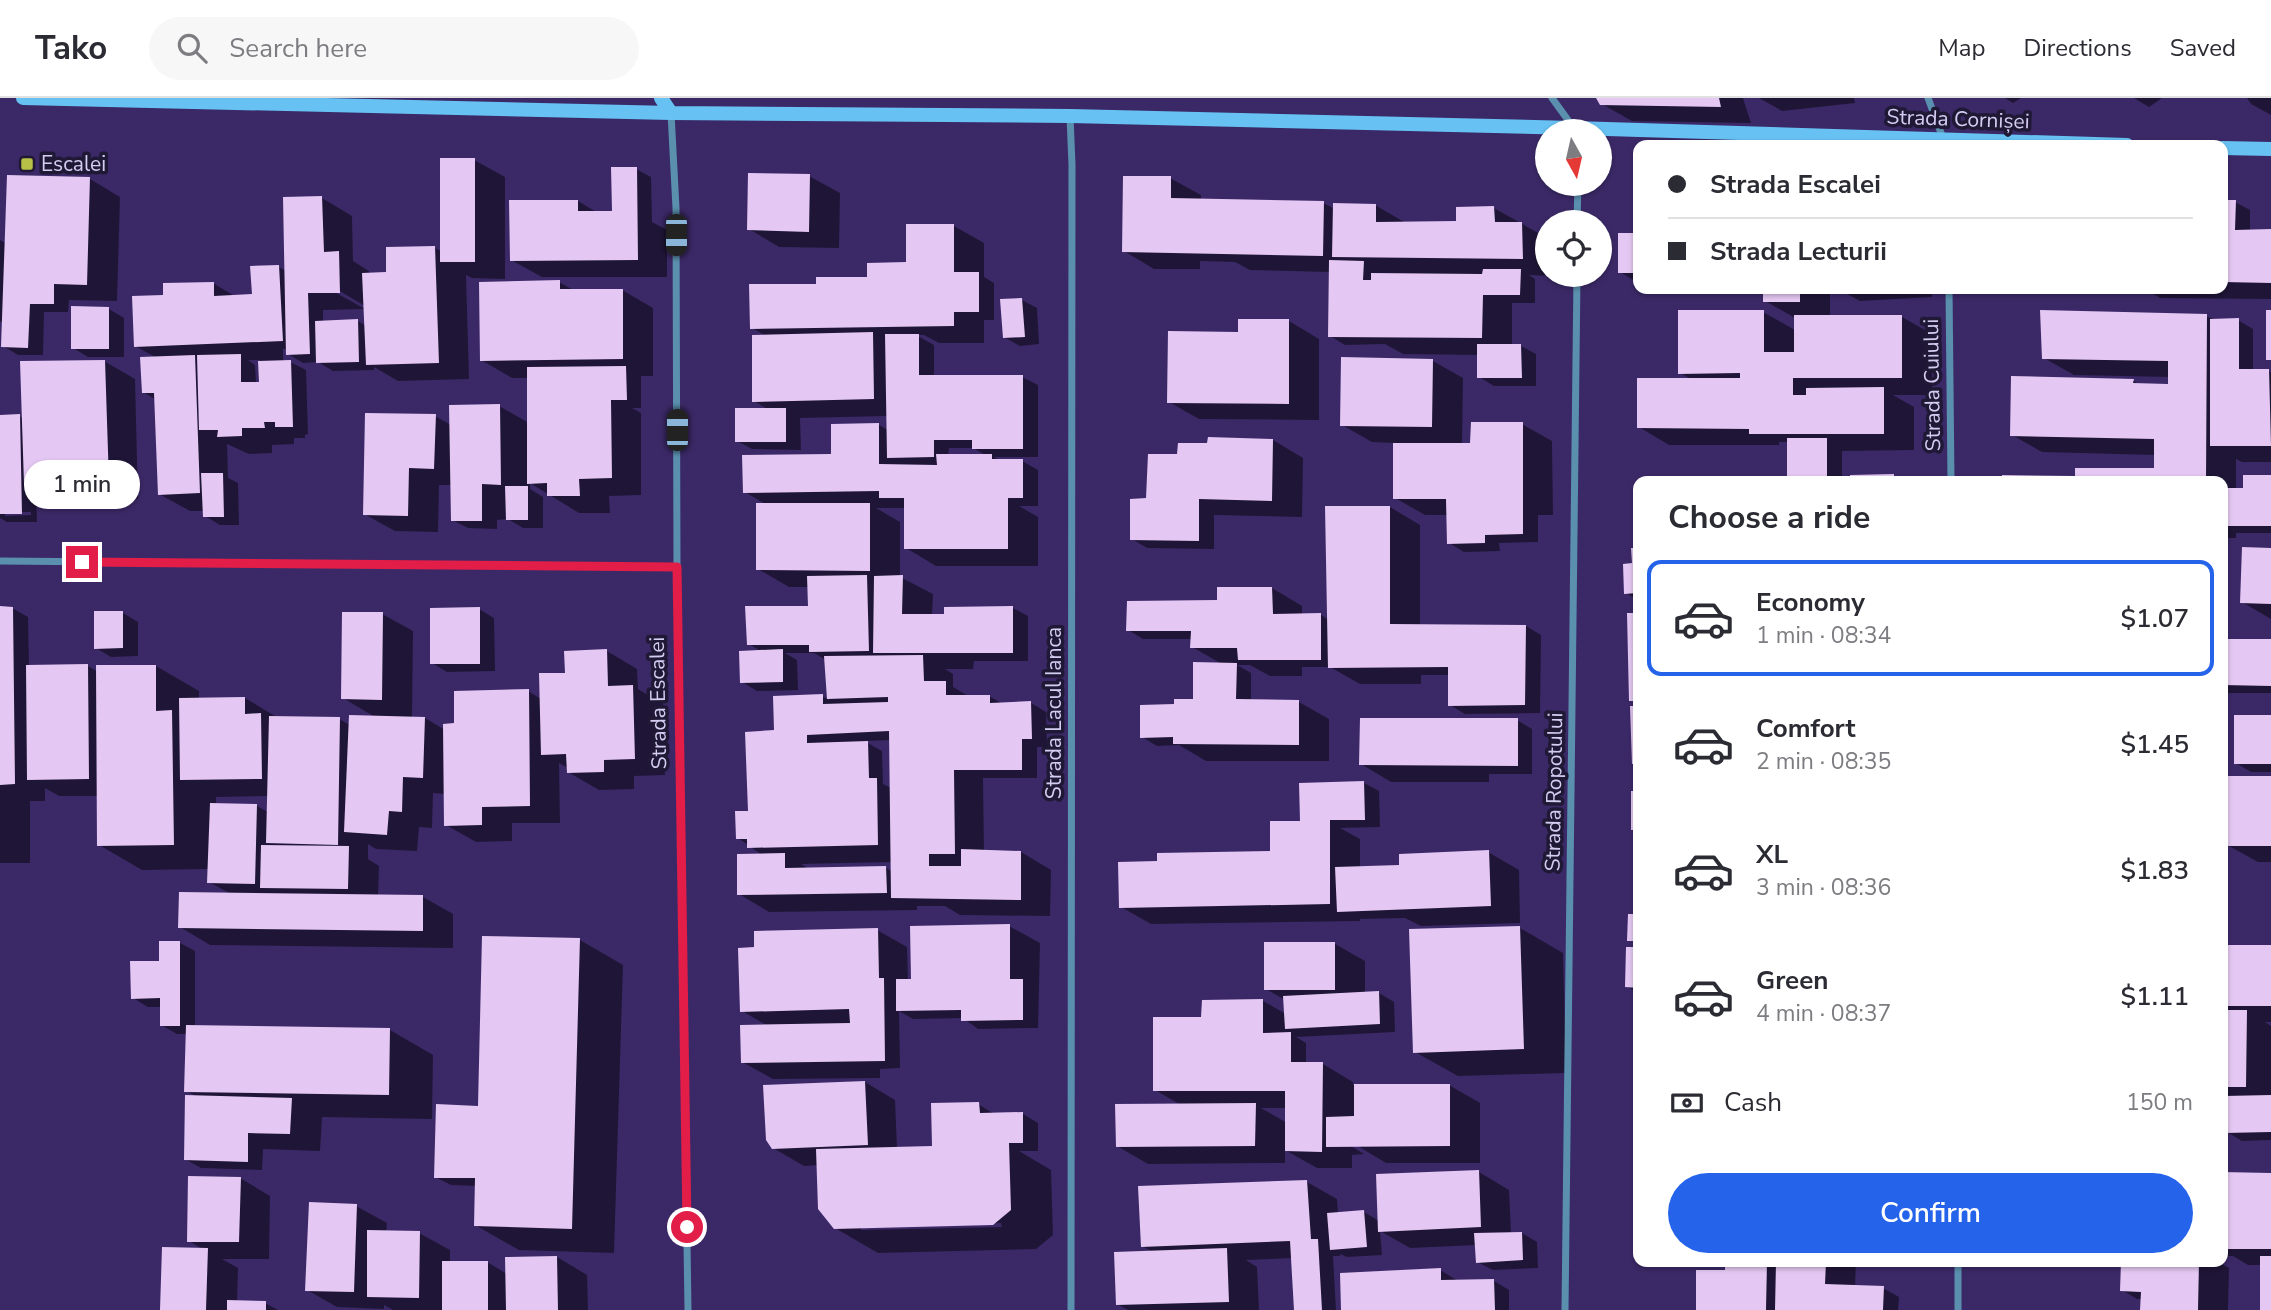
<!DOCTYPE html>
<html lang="en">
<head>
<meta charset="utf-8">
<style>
  :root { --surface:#fff; --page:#f7f7f7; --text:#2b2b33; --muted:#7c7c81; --line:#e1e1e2; --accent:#2563eb }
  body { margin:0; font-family:"Nunito Sans",sans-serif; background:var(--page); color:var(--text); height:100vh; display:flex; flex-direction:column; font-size:26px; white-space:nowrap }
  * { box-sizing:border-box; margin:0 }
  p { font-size:23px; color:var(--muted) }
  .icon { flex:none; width:38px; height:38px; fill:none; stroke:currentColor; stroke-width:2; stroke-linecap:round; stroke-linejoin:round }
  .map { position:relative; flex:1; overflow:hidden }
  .details { position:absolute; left:1633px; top:378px; width:595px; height:791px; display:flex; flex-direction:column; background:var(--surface); border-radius:14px; box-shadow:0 2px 5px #0004 }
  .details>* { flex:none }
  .guide { position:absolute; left:1633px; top:42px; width:595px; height:154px; border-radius:14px; box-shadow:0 2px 5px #0004; display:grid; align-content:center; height:154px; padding:0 35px; background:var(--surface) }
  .needle { width:46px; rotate:172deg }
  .tools { position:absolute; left:1535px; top:21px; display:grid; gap:14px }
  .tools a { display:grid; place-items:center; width:77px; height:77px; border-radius:50%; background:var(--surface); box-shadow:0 2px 5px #0004; font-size:35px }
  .end { position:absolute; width:32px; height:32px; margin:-16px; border:9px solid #e11d48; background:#fff; box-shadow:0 0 0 4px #fff }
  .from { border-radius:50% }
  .bubble { position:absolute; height:49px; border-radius:24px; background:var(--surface); box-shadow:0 2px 5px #0004; font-size:23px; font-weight:600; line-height:49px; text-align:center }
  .car { position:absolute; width:21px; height:42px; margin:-21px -10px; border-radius:9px; box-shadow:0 0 5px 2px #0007; background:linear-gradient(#222 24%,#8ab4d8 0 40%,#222 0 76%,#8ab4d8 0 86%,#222 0) }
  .guide b { display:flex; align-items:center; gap:24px; height:66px; font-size:26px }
  .guide b+b { border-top:2px solid var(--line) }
  .guide i { width:18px; height:18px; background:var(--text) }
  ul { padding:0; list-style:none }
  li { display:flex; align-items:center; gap:21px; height:116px; margin:0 14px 10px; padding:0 21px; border:4px solid transparent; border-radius:14px }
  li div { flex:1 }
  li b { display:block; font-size:26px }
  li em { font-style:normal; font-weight:600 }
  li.current { border-color:var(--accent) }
  li>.icon { width:63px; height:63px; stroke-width:1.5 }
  h2 { padding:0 35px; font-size:32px; line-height:84px }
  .pay { display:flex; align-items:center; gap:18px; height:77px; padding:0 35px; font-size:26px }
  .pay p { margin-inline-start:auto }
  .cta { display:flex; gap:14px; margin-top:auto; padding:14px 35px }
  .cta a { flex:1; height:80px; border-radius:42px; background:var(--accent); color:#fff; font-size:28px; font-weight:600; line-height:80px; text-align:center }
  header { display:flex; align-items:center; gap:42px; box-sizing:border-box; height:98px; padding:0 35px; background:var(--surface); border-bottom:2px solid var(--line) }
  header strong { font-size:33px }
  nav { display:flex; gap:38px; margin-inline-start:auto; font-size:24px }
  .search { width:490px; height:63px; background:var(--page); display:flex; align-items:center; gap:18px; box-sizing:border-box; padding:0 24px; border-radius:38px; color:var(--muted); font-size:26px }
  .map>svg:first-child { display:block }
</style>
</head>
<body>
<header>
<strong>Tako</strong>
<div class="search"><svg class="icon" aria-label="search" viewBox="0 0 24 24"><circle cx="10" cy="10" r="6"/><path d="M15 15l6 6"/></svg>Search here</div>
<nav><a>Map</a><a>Directions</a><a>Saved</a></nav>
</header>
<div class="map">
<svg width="2271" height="1212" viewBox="0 0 2271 1212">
  <rect width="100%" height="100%" fill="#3b2967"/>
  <path fill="#0007" fill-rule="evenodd" d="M1598,0H1743L1751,25L1632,23L1602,6Z
    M1759,0H1854L1855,5L1782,13Z
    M2005,0H2021L2013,5Z
    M2134,0H2162L2149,9Z
    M2247,0H2271V17L2251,6Z
    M474,62L505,79V181L472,180L466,177L469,281L398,283L374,269V272L333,273L318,264L303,265L288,256V251H283V264H290L306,272L308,336L305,337V340H294V346L272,347V355L249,356L227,346L228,380L238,385L239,427H220L205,418V413H190L159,396L156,302L143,294L157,260L135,248L165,199L213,185L236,199L253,198L279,169L286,173L322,100L352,118L353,163L369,173V176H388L435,150L441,153ZM333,189L365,208L366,228L358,223L323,224V212L365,211L331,192ZM248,262H260L261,282L267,285H256L255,267Z
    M636,71L651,79L652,124L667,132V179H542L511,162L578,103L598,115H618Z
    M809,78L840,95L839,150L779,149L749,131Z
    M1170,80L1201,97V102L1323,105L1335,111L1375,107L1406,125L1458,124L1494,110L1547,140V177L1552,178L1529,177L1535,181V205H1512V248H1521L1536,256V288H1494L1479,279V257L1403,256L1385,246L1345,247L1330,238L1331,174L1250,172L1235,164L1200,163V171H1154L1124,153Z
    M90,81L120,99L117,203L69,202L68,214H44L43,257H18L3,248L10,229L0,223V142L6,145Z
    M2222,103L2235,104L2250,112V133H2271V201L2160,200L2147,192L2104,191H2222Z
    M954,128L984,145V179L994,185V222H984V245H939L924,237H916L934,247V279H1022L1038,287V359H994L1001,363H1022L1038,372V408H1019L1038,419V468H936L906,450V410H876L900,424V479L933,496L932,518L1013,510L1028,518V563H974L973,571H945L953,576V589L970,599L989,598L1003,606L1031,605L1046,614L1047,649H1037V680H983L984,754H1021L1051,772L1050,818L960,817L945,808H917V812L769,814L739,796L762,757L738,740L750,715L780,634L822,598L829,602L826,562L814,555H785L797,562L798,592L757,593L742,584L762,554L749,546L810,511L809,489H789L758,471L767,407L745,394L833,357L879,327L888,332V318L800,320L801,352L752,351L737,343L769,312L754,303L766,238L752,230L817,188L867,181L906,166ZM949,350H973L987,358H948ZM891,642V690L883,686L882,653L864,643ZM892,764L893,774L886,770L809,771L801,766Z
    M1638,137V185L1620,174Z
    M559,184L575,193L622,192L653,210V278H641V310H632L641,315V397L609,398L610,415H579L530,385V391L543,399V430H523L508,421L497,422V431L468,430L452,422V387H439L438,434L395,433L364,416L435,318L451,327L499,308L529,325L528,280H512L481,262Z
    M1649,191H1830V219H1902L1932,236V297H1893L1914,309V352L1842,353V383H1789V344H1779V347H1669L1639,329L1693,282L1680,275L1763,214L1795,232V220L1765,203V193Z
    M1838,191H1931L1932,199L1860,203Z
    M1022,202L1037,210L1039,246L1020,248L1004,239Z
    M109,211L124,220V259H88L73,250Z
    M2206,218L2215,222H2238L2253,231V272L2271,274V364H2242L2236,361V392H2245L2271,378V435H2236V440H2222V383H2004V379L2077,380L2156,372V357L2042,354L2012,337L2013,280L2134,283L2140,287H2170V279L2074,277L2044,260Z
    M1289,223L1319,241V322L1199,321L1169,304L1240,236Z
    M104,263L135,281L138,401L56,403L36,391L37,424H7L0,420V311V318H19L23,320ZM5,414H31V417L5,418Z
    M1433,263L1463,280L1462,346H1472L1522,326L1552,343L1553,417H1538V444L1499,445L1500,453L1464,454L1449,445L1448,417H1425L1395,400V345L1372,344L1342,327Z
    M1209,341L1273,342L1303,360L1302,419L1214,417V451L1147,450L1132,441L1179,358L1209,347Z
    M1852,378H1893L1903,383H1852Z
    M1390,409L1420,427V528H1526L1541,537L1540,615L1465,616L1450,607V577H1421V586H1360L1330,569H1302V578H1270L1250,567H1237L1251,575V603L1299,604L1329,621V663H1206L1179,647L1157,648L1142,639L1175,608L1200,603L1222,566L1192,549V541H1143L1128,532L1219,504L1272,490L1302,508V517H1321L1329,522Z
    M2271,451V521L2242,504Z
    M1638,452V502L1626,495Z
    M0,510H12L28,519L29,569L88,568L98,574L156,568L199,593V601L245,600L275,618V620L339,621L350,627L375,619L343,600L382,516L413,533L412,620H425L445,632L528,593L541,601L567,577L607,553L637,571L638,591L663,606L665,677L634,678V691L599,692L568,674V670L559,665L560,725H512V743L476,744L446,727L445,696L433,695L432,730L419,729L417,753L376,751L368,746V761L379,768L378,798L423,799L453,816V850L210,847L180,829L231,796L209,784V771L142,772L99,747V698H59L45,690V703H30V765H0ZM269,698L268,714L257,708L216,707V699Z
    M479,511L494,520L495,573L447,574L432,565Z
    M123,515L138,524V558L111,559L96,550Z
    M2222,543H2271V595H2222Z
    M2271,619V674H2251L2236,665Z
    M1517,622L1532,631V676H1489V684H1391L1361,666Z
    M2271,680V764H2258L2227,747V760H2222V699L2227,701Z
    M1364,685L1379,693L1380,729L1340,730L1360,741V770L1401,769L1488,754L1519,772L1520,825L1421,828L1405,820L1360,821V823L1151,826L1121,809L1158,765L1272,755L1302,724Z
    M1009,828L1040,845L1038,930L978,931L963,920L913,921L899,913L900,970L880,971V980L773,981L742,964L768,928L742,913L877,832L907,849L908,883Z
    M1520,830L1563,855L1566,975L1458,978L1415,954Z
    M580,842L623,867L614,1155L519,1152L475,1127L477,1088L451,1087L435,1079Z
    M180,845L195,853V929L390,932L433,957L432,1021L322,1019L320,1053L263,1051L262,1072L201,1070L185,1061L198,999L186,993L187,936H177L161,927V909H148L133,900L161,865Z
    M1335,846L1365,863V896L1379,895L1394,904L1395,934L1296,939L1306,945V966H1323L1353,984V987H1449L1480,1005V1065H1386L1348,1042L1346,1045L1364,1056L1352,1057V1070H1317L1285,1052V1065L1148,1066L1117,1048L1181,1007L1155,992L1201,921L1263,903L1286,916L1285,902L1266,891ZM1261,1010H1287V1025Z
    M2222,849H2271V924H2265L2271,928V1042L2242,1043L2227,1034V1076H2271V1212H2261L2262,1167H2248L2233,1158H2222V1019L2226,1021V1006H2222Z
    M1638,851V895L1627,888Z
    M865,984L895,1002L897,1050L934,1049L978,1006L994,1016H1023L1038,1025V1053H1019L1051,1072L1053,1137L1036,1151L878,1155L835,1130L819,1067L804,1068L773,1050ZM1001,1125L1002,1129L861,1132V1129Z
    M1479,1074L1509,1092L1511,1136L1522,1135L1537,1144L1538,1170L1493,1172L1477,1164V1147L1410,1150L1380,1133L1382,1157L1347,1159L1340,1156V1158H1333L1336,1212H1296L1293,1160L1246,1162L1257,1169L1259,1212H1128L1117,1206L1153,1154L1142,1148L1307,1084L1337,1101L1338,1116L1364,1114L1379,1123Z
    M240,1080L270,1098L269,1161H222L238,1170L237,1204L265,1205L278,1212H162L204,1152L189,1143Z
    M356,1108L387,1125L386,1135H419L450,1152V1165L487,1164L507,1176L557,1159L587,1177L588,1212H393L384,1207V1211L337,1209L307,1192Z
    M1727,1164H1856L1855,1189L1883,1190L1899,1199L1898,1212H1698L1727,1174Z
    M2031,1164H2218L2229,1170L2228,1212H2142V1201H2137L2122,1192L2123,1168L2040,1169Z
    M1440,1172L1460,1184L1494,1183L1509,1192V1212H1343Z"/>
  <path fill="#e4c8f3" d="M1596,0H1719L1721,9L1600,7Z
    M440,60H475V164H440Z
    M611,69H637L638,162L510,163L509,102H578V113H612Z
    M748,75L810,76L809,134L747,132Z
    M7,77L90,79L87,187L54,186V206H30L28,250L1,249Z
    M1123,78H1171V100L1324,103L1323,158L1122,154Z
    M322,98L324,154L339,153L340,195H308L310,256L286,257L283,99Z
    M2222,102H2236L2235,132L2271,131V185L2222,184Z
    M1333,105L1376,106V124L1456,123V109L1494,108L1495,124H1522L1523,161L1332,159Z
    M906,126H954V174H979V214H954V228L750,231L749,186H816V179H867V165L906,164Z
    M1618,135H1638V175H1618Z
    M435,148L439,265L366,267L362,175L386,174V149Z
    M1329,162L1364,163L1363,182H1371V175L1482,176L1483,171H1521L1520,197H1483L1482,240L1328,239Z
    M279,167L283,243L134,249L132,198L163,197V185L214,184V198L252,196L250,168Z
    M560,182V191H623V261L480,263L479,184Z
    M1763,191H1800V204H1763Z
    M1022,200L1025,239L1003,240L1000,201Z
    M71,208L109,209V251H71Z
    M1678,212H1764V254H1794V217H1902V280H1793V297H1806V290L1884,289V336H1749V331L1637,330V280H1740V275L1678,276Z
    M2040,212L2207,216L2206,383H2002V377L2075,378V370H2154V341L2010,338L2011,278L2134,281L2133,285L2168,286V263L2042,261Z
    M2266,212H2271V262H2266Z
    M2239,220V271H2269L2271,348H2210V221Z
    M358,221L359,264L316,265L315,223Z
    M1238,221H1289V306L1167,305L1168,233L1238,234Z
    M873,234L874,301L752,304V237Z
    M885,236H919V277H1023V351H972V342H934V359L887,360Z
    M1477,246H1521L1522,280H1477Z
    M241,256V284H259L258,263L291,262L293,329H275V324H264L265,330H242V338L217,339L218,332H199L197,257Z
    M195,257L200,395L158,397L154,295H142L140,259Z
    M1341,259L1433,261L1432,329L1340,328Z
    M105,262L109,384L24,386L20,263Z
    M626,268L627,302H611L612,380L579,381L580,398H547V385L527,386V269Z
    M500,306L501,387L482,386V423H451L449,307Z
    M735,310H786V344H735Z
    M365,315L436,316L434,371L409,370L408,418L363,417Z
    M20,316L22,416H0V317Z
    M1471,324H1523V436L1485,437V445L1447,446L1446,401H1393V345H1470Z
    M879,325V366L937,367L936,356H992V361H1023V400H1008V451H904V400H879V393L743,395L742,357L831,356V326Z
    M1208,339L1273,341L1272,403L1199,401V443L1130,442V401L1146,400L1148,356H1177L1178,345H1207Z
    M1787,340H1827V383H1787Z
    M201,375H223L224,419H203Z
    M1894,376V383H1850V377Z
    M2243,377H2271V428H2222V390H2243Z
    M505,388H528V422H506Z
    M756,405H870V473L756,472Z
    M1325,408H1390V526L1526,527L1525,607L1448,608V569L1328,570Z
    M2242,449L2271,450V506L2240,505Z
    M1631,450H1638V495L1624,496L1623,466L1632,465Z
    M867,477L869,553L809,554V547H747L745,508H808L807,478Z
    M903,477L902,516H944V509L1013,508V555H873L874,478Z
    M1217,489H1272L1273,516L1321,515V562H1238L1237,550H1190L1191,533H1126L1127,503L1217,502Z
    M0,508L13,509L15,686L0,687Z
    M480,509V566H430V510Z
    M94,513H123V550L94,551Z
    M342,514H383L382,602L341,601Z
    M1627,515H1638V603H1629Z
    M2222,541H2271V588L2222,587Z
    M607,551L608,588L633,587L635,661L604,662V674L567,675L566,656L541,657L539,575H565L564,553Z
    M783,551V584L740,585L739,553Z
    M923,557L924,583H946V597H990V605L1031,603L1032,641H1022V672H954L955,756H929V768H961V751L1021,753V802L891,800L889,633L807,637V645L868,643L869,680H877L878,747L747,750V741H736L735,713H748L745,634L774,632L773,598L823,596V606L888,604V599L827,601L824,558Z
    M1193,564L1237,565L1236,601L1299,602V647L1173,646V639L1140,640V607L1174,606V601H1193Z
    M88,566L89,681L27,682L26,567Z
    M96,567H156V613L172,612L174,747L97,748Z
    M529,591L530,708L482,709V727L444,728L443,626L454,625V593Z
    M245,599V616L261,615L262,681L180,682L179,600Z
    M1630,608H1638V666H1632Z
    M349,617L425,619L423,680L403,679L402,714L389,713L387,737L344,734Z
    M2234,617H2271V666H2234Z
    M269,618L340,619L338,747L266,745Z
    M1360,620H1518V668L1359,667Z
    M2226,678H2271V748H2226Z
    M1364,683L1365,722H1330V806L1119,810L1118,764L1157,763V755L1270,753V723H1300L1299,685Z
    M1631,693H1638V732H1631Z
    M210,705L257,706L255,786L207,785Z
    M261,747L349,748L348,791L260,790Z
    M1489,752L1491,808L1337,814L1335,769L1399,767V756Z
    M785,755V770L886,768L887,795L737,797V756Z
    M179,794L423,797V833L178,830Z
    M1628,816H1638V843H1627Z
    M1010,826V881H1023V922L961,923V912L896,913V881H911L910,828Z
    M1520,828L1524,951L1413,955L1409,831Z
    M878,830L879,880H884L885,963L741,965L740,927L850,925L849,911L740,914L738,850L754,849V833Z
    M482,838L580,840L572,1131L474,1128L475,1080H434L436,1006L478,1008Z
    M159,843H180V928H160V900L131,901L130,863H159Z
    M1264,844H1335V892H1264Z
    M2222,847H2271V908H2222Z
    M1626,849H1638V890L1625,889Z
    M1379,893L1380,926L1285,931L1283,898Z
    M1263,901V935L1291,934V964H1323L1322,1054L1285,1053V993H1153V919H1201L1202,902Z
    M2222,912H2247L2246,989H2222Z
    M186,927L390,930L389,997L184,994Z
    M865,983L868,1047L772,1051L766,1042L763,987Z
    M1354,986H1450V1048L1326,1049V1019L1354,1018Z
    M185,997L292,1000L290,1036L248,1035V1064L184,1062Z
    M2271,997V1034L2225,1035L2224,998Z
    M979,1004L980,1015L1023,1014V1045H1009L1011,1112L993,1127L834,1131L818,1111L816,1051L932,1048L931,1005Z
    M1256,1005L1255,1048L1116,1049L1115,1006Z
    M1635,1060H1638V1088H1635Z
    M1479,1072L1481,1129L1378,1134L1376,1076Z
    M2222,1074L2271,1075V1151H2222Z
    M188,1078L241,1079L239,1144H187Z
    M1307,1082L1311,1141H1318L1322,1212H1294L1290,1143L1141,1149L1138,1088Z
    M309,1104L357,1106L354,1194L305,1193Z
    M1364,1112L1367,1149L1330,1152L1327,1115Z
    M367,1132L420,1133L419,1200L367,1199Z
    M1522,1134L1523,1162L1476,1165L1474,1135Z
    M162,1149L208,1150L206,1212H160Z
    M1227,1150L1229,1204L1116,1207L1114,1154Z
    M557,1158L558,1212H506L505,1159Z
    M2260,1158H2271V1212H2260Z
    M442,1163H488V1212H442Z
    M1725,1164H1767L1766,1212H1696V1172H1725Z
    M1776,1164H1826L1825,1186L1884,1188L1883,1212H1775Z
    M2121,1164H2199L2198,1212H2140L2141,1194L2120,1193Z
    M1441,1170V1182L1494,1181L1495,1212H1341L1340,1175Z
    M227,1202L266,1203V1212H227Z"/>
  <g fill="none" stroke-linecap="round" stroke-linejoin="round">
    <path stroke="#5a90ae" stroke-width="7" d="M1552,0L1573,29
      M1928,0L1944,43
      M671,15L676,110L677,469L688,1212
      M1070,18L1072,67L1071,1212
      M1577,124L1578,86
      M1949,191L1951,383
      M0,463L677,469
      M1958,1164V1212
      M1565,1212L1577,177"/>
    <path stroke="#67c2f3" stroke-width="14" d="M23,0L671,15L1070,18L1574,30L2127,47
      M661,0L671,15
      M2222,50L2271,51"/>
  </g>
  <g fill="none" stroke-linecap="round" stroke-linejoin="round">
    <path stroke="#e11d48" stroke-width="9" d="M82,464L677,469L687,1129"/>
  </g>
  <rect fill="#b7c147" stroke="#201935" stroke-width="2.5" x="20" y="59" width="14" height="14" rx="3.5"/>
  <g text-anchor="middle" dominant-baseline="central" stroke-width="7" stroke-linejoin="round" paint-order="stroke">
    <g font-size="21" fill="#d4cdf2" stroke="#201935">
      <text transform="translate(1958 21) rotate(2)">Strada Cornișei</text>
      <text transform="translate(1932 287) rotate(-91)">Strada Cuiului</text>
      <text transform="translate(658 605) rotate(-91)">Strada Escalei</text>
      <text transform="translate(1054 615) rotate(-90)">Strada Lacul Ianca</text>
      <text transform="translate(1554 694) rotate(-89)">Strada Ropotului</text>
    </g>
    <g font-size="21" fill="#d4cdf2" stroke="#201935" text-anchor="start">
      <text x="41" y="66">Escalei</text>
    </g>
  </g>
</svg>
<div class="tools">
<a><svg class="needle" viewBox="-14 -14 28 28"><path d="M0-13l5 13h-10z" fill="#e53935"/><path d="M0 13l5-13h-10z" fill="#7c7c81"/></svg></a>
<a><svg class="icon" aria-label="locate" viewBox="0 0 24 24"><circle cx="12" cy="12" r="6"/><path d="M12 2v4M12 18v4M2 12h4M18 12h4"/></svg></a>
</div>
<i class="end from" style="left:687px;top:1129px"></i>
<i class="end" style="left:82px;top:464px"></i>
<div class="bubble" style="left:24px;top:362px;width:116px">1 min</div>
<i class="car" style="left:676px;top:137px;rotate:180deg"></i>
<i class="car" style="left:677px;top:332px;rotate:0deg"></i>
<div class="guide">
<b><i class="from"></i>Strada Escalei</b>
<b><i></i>Strada Lecturii</b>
</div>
<section class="details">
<h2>Choose a ride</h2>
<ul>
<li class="current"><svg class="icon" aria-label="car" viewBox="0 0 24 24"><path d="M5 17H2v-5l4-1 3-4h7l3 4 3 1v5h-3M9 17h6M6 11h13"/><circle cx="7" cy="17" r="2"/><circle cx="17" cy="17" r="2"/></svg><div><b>Economy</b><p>1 min · 08:34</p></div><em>$1.07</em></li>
<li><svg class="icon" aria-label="car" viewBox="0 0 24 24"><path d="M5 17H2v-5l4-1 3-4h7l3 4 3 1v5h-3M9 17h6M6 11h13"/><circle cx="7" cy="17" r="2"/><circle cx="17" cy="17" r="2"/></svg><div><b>Comfort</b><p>2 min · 08:35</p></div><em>$1.45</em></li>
<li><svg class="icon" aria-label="car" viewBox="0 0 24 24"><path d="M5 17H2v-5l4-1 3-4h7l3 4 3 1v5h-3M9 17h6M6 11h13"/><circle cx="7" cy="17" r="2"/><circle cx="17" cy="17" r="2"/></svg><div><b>XL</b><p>3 min · 08:36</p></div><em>$1.83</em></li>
<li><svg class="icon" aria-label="car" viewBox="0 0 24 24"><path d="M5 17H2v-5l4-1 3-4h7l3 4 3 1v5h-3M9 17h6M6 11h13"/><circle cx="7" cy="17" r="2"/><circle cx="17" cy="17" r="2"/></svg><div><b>Green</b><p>4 min · 08:37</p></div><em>$1.11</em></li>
</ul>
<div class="pay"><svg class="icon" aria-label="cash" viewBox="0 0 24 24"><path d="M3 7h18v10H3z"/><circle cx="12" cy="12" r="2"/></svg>Cash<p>150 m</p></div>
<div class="cta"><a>Confirm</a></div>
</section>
</div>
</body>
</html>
